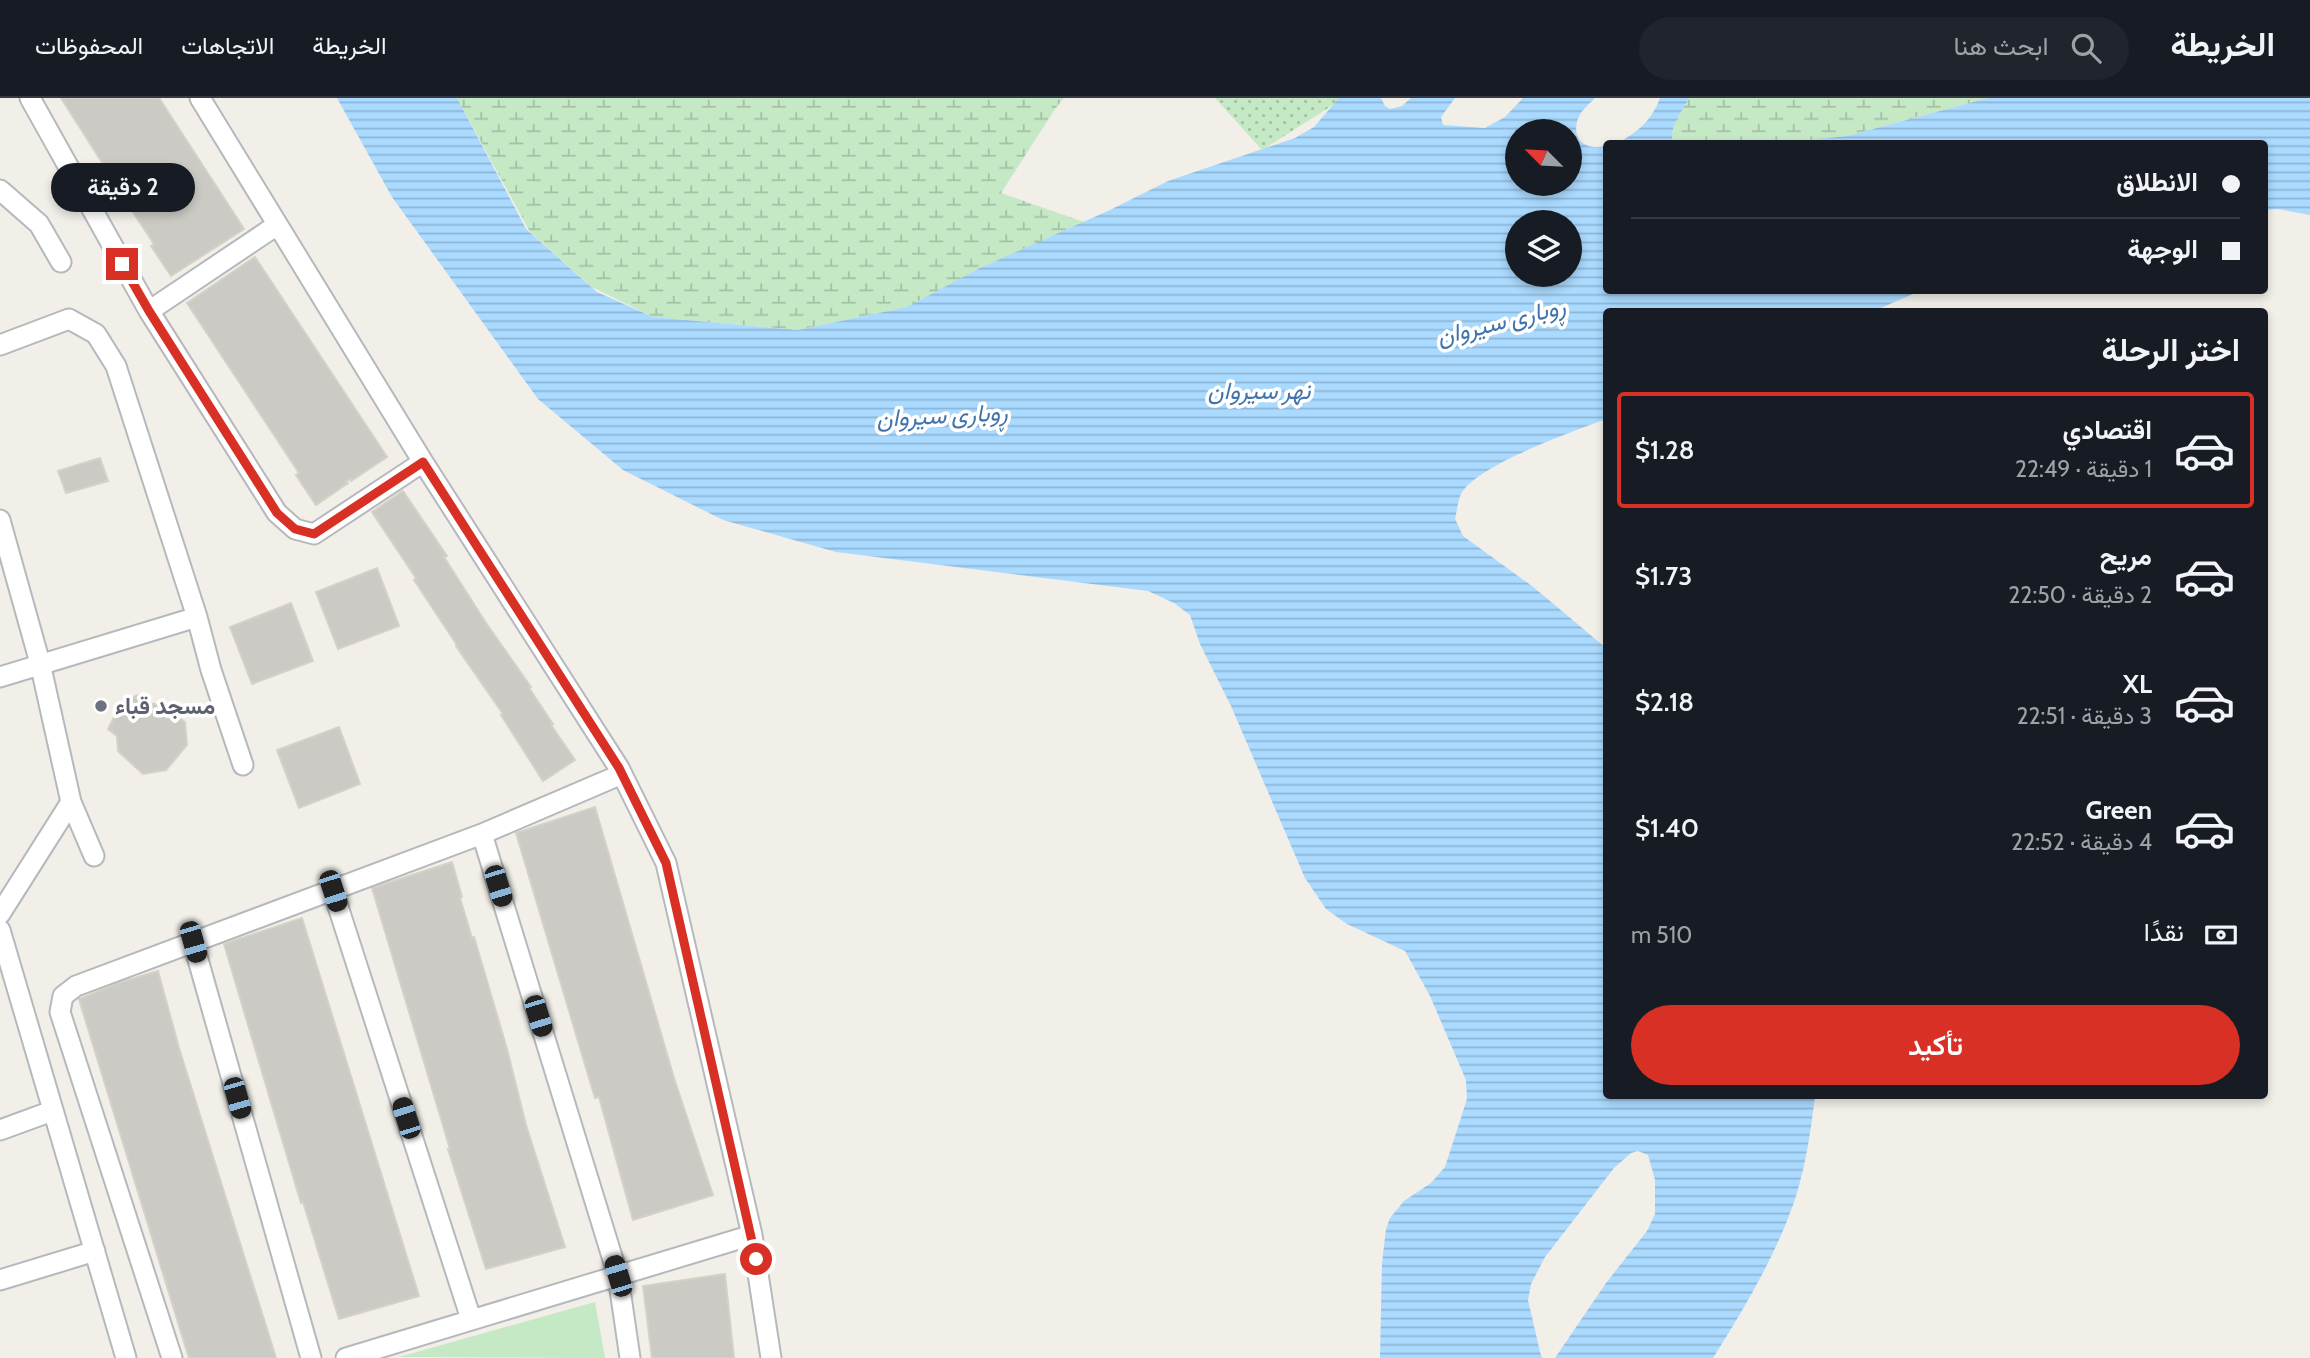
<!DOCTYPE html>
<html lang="ar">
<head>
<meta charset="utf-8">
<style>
  :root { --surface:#171b24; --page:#20242c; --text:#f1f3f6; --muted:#9ea1a6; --line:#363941; --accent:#d93025 }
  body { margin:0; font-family:Cabin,Vazirmatn,sans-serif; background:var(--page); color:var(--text); direction:rtl; height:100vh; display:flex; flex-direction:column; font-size:26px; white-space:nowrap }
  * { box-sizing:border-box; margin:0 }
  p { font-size:23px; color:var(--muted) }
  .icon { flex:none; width:38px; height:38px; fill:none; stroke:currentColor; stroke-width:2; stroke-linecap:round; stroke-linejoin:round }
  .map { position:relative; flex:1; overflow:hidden; direction:ltr }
  .panel { position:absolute; left:1603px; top:210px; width:665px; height:791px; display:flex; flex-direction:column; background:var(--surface); border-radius:7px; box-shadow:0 4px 10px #0003; direction:rtl }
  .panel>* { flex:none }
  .guide { position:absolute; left:1603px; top:42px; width:665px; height:154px; border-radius:7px; box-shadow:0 4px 10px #0003; direction:rtl; display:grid; align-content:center; height:154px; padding:0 28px; background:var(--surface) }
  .needle { width:46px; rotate:294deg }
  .controls { position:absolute; left:1505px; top:21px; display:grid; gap:14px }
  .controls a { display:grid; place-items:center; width:77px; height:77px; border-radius:50%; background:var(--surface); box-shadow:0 4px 10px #0003; font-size:35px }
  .end { position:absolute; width:32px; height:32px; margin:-16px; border:9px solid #d93025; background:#fff; box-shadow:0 0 0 4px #fff }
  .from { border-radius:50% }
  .bubble { position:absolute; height:49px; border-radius:24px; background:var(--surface); box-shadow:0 4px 10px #0003; font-size:23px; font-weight:600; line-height:49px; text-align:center; direction:rtl }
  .car { position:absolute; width:21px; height:42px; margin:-21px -10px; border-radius:9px; box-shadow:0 0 5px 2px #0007; background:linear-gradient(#222 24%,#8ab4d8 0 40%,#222 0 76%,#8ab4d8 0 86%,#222 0) }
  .guide b { display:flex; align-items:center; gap:24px; height:66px; font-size:26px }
  .guide b+b { border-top:2px solid var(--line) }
  .guide i { width:18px; height:18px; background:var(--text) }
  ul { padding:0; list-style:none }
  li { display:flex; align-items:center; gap:21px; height:116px; margin:0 14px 10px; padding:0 14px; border:4px solid transparent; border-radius:7px }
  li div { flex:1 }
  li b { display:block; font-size:26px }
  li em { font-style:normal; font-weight:600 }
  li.active { border-color:var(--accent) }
  li>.icon { width:63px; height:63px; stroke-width:1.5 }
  h2 { padding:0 28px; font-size:32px; line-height:84px }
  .pay { display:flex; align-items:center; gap:18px; height:77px; padding:0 28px; font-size:26px }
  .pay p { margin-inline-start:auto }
  .button { display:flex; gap:14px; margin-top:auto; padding:14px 28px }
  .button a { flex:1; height:80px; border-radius:42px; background:var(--accent); color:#fff; font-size:28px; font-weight:600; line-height:80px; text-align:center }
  header { display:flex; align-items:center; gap:42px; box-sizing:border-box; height:98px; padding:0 35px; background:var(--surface); border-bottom:2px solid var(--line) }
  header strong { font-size:33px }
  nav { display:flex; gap:38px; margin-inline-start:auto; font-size:24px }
  .search { width:490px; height:63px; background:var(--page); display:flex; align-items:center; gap:18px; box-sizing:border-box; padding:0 24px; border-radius:38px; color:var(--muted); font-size:26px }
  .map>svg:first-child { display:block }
</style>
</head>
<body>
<header>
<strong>الخريطة</strong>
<div class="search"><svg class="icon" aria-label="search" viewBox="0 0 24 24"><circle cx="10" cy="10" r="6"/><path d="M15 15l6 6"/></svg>ابحث هنا</div>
<nav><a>الخريطة</a><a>الاتجاهات</a><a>المحفوظات</a></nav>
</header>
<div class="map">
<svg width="2310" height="1260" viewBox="0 0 2310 1260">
  <defs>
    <pattern id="grass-dots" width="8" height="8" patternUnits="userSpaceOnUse" patternTransform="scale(1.75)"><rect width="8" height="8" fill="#c5e8c5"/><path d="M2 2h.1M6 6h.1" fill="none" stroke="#a3c0a4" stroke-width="1.8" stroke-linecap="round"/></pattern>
    <pattern id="wetland-marsh" width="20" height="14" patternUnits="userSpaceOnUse" patternTransform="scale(1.75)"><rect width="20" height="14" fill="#c5e8c5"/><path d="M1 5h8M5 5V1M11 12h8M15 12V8" fill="none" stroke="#a3c0a4"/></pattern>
    <pattern id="water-rules" width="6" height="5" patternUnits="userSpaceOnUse" patternTransform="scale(1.75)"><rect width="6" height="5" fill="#aadaff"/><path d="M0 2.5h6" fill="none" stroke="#8eb4d2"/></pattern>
  </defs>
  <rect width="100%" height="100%" fill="#f1efe8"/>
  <path fill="url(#grass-dots)" d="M1215,0H1344L1262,52Z"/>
  <path fill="url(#wetland-marsh)" d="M457,0H1064L1055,11L1001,95L1084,124L981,170L907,209L798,232L653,219L592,189L530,134Z
    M1689,0H1988L1847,38L1781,46L1673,45C1668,30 1682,13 1689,0Z"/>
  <path fill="#c5e8c5" d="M595,1204L605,1260L399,1259Z"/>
  <path fill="url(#water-rules)" fill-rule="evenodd" d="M337,0H457L526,131L597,194L653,219L798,232L907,209L980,170L1110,112L1168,83L1295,40L1314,29L1339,0H1381L1385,8L1390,11L1402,8L1411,0H1455L1441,19L1443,27L1485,30L1505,19L1523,0H1595C1588,7 1579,14 1577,24C1572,45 1589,52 1606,48V192L1920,193L1874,213L1606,214V321C1572,334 1482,365 1462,394C1458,401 1457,413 1455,421L1463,438L1532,488L1606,550V998H1815C1811,1031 1806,1066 1796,1098C1777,1156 1745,1209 1713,1260H1555L1606,1185L1647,1133L1655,1116V1082L1648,1057L1638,1053L1631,1055L1614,1070L1545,1159L1531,1186L1528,1202L1541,1258L1543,1260H1380L1382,1165L1386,1131L1390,1120L1404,1103L1431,1085L1445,1069L1467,1001L1466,982L1430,898L1405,853L1347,826L1326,811L1305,780L1231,608L1200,546L1190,517L1174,505L1148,493L836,454L723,422L623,372L538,301L392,99ZM1570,33V86H1517V33ZM1517,124H1570V177H1517Z
    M1660,0H1689C1682,14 1668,30 1673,45H1616C1637,36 1652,22 1660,0Z
    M1988,0H2310V117L2278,111L2265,112L2264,46L1781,45L1847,38Z"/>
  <path fill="#cccac5" stroke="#d6d1c6" stroke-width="2" d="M61,0H159L244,131L171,178L151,148L154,146L109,78L110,77Z
    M255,159L387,359L351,383L350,381L346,383L348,385L316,407L296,377L299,375L187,205Z
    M100,360L108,383L66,395L58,373Z
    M403,393L447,458L444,459L486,525L531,589L529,590L553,626L551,627L575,662L543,683L501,617L503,616L456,548L457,547L414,482L416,480L372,414Z
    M377,470L399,528L338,551L316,494Z
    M291,505L313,563L252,586L230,529Z
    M138,597L147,605L161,607L185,624L187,647L166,672L143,676L118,653L117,638L108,631L119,610L127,602Z
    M339,629L360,686L299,710L277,652Z
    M595,709L674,980L713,1097L633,1122L599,999L595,1000L516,735Z
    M452,764L462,799L460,800L472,840L474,839L507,951L526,1027L565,1149L486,1171L448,1051H450L372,790Z
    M302,820L419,1198L339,1221L303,1104L301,1105L224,846Z
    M158,873L179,950L276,1260H189L172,1205L79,901L118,885Z
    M725,1176L734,1260H652L643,1188Z"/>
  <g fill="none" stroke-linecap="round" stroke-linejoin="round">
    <g stroke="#b5b8bc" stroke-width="23">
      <path id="street" d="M30,0L149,213L277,415L295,431L314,436L423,364
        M200,0L423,364L619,670L666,765L752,1137L771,1260
        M0,92L39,126L61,164
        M149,213L277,127
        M0,247L69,221L96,236L116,268L197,519L211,572L243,667
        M0,422L40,565L71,704L94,758
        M0,579L197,519
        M482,736L618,1178L630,1260
        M333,793L471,1221
        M0,816L71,704
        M0,832L126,1260
        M193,844L311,1260
        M0,1032L52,1013
        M0,1182L95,1153
        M172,1260L60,914L63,898L76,888L482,736L622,676
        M346,1260L752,1137"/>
    </g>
    <use href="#street" stroke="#fff" stroke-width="19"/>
  </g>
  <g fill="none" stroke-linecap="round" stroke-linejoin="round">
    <path stroke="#d93025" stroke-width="9" d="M122,166L149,213L277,415L295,431L314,436L423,364L619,670L666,765L756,1161"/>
  </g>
  <circle fill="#6b7280" stroke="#fff" stroke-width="2.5" cx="101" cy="608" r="7"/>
  <g text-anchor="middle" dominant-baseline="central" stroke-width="7" stroke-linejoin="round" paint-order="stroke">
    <g font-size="23" font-weight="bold" fill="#5b616d" stroke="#fff" text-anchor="start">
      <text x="115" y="608">مسجد قباء</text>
    </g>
    <g font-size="24" font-style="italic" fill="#4174aa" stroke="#fff">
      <text transform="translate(1501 223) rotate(-14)">ڕوباری سیروان</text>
      <text x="1259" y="292">نهر سیروان</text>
      <text transform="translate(942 317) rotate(-3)">ڕوباری سیروان</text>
    </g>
  </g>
</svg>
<div class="controls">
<a><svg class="needle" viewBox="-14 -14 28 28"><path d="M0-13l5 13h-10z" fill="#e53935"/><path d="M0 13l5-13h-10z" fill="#9ea1a6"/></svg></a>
<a><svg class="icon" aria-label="layers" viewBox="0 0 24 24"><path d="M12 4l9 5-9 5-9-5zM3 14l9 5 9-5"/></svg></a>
</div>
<i class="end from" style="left:756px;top:1161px"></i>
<i class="end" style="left:122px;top:166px"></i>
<div class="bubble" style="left:51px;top:65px;width:144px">2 دقيقة</div>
<i class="car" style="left:498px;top:788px;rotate:163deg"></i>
<i class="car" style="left:333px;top:793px;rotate:162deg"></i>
<i class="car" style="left:193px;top:844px;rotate:164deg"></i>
<i class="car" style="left:538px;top:918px;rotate:163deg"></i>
<i class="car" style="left:237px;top:1000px;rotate:164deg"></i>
<i class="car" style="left:406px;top:1020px;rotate:342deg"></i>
<i class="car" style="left:618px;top:1178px;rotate:343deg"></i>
<div class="guide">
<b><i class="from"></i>الانطلاق</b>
<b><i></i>الوجهة</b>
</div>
<section class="panel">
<h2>اختر الرحلة</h2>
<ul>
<li class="active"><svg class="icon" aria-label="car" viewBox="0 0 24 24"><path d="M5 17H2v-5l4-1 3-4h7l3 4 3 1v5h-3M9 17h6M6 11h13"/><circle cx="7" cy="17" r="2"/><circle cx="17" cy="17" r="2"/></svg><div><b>اقتصادي</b><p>1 دقيقة · 22:49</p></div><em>$1.28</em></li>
<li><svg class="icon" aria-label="car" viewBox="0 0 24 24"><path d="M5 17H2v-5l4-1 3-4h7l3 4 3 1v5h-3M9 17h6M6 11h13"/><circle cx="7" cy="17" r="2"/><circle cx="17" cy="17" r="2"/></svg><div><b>مريح</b><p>2 دقيقة · 22:50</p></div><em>$1.73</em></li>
<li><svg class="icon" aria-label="car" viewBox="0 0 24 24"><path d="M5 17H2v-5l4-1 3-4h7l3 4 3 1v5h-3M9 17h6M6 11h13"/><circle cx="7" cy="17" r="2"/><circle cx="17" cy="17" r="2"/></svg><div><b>XL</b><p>3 دقيقة · 22:51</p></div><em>$2.18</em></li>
<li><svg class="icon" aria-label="car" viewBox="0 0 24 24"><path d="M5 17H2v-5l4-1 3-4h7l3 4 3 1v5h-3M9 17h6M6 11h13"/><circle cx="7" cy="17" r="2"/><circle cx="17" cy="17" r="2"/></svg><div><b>Green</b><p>4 دقيقة · 22:52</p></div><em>$1.40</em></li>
</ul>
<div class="pay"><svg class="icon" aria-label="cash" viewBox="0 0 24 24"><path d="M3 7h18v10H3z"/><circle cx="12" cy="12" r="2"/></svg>نقدًا<p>510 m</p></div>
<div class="button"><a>تأكيد</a></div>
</section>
</div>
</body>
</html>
